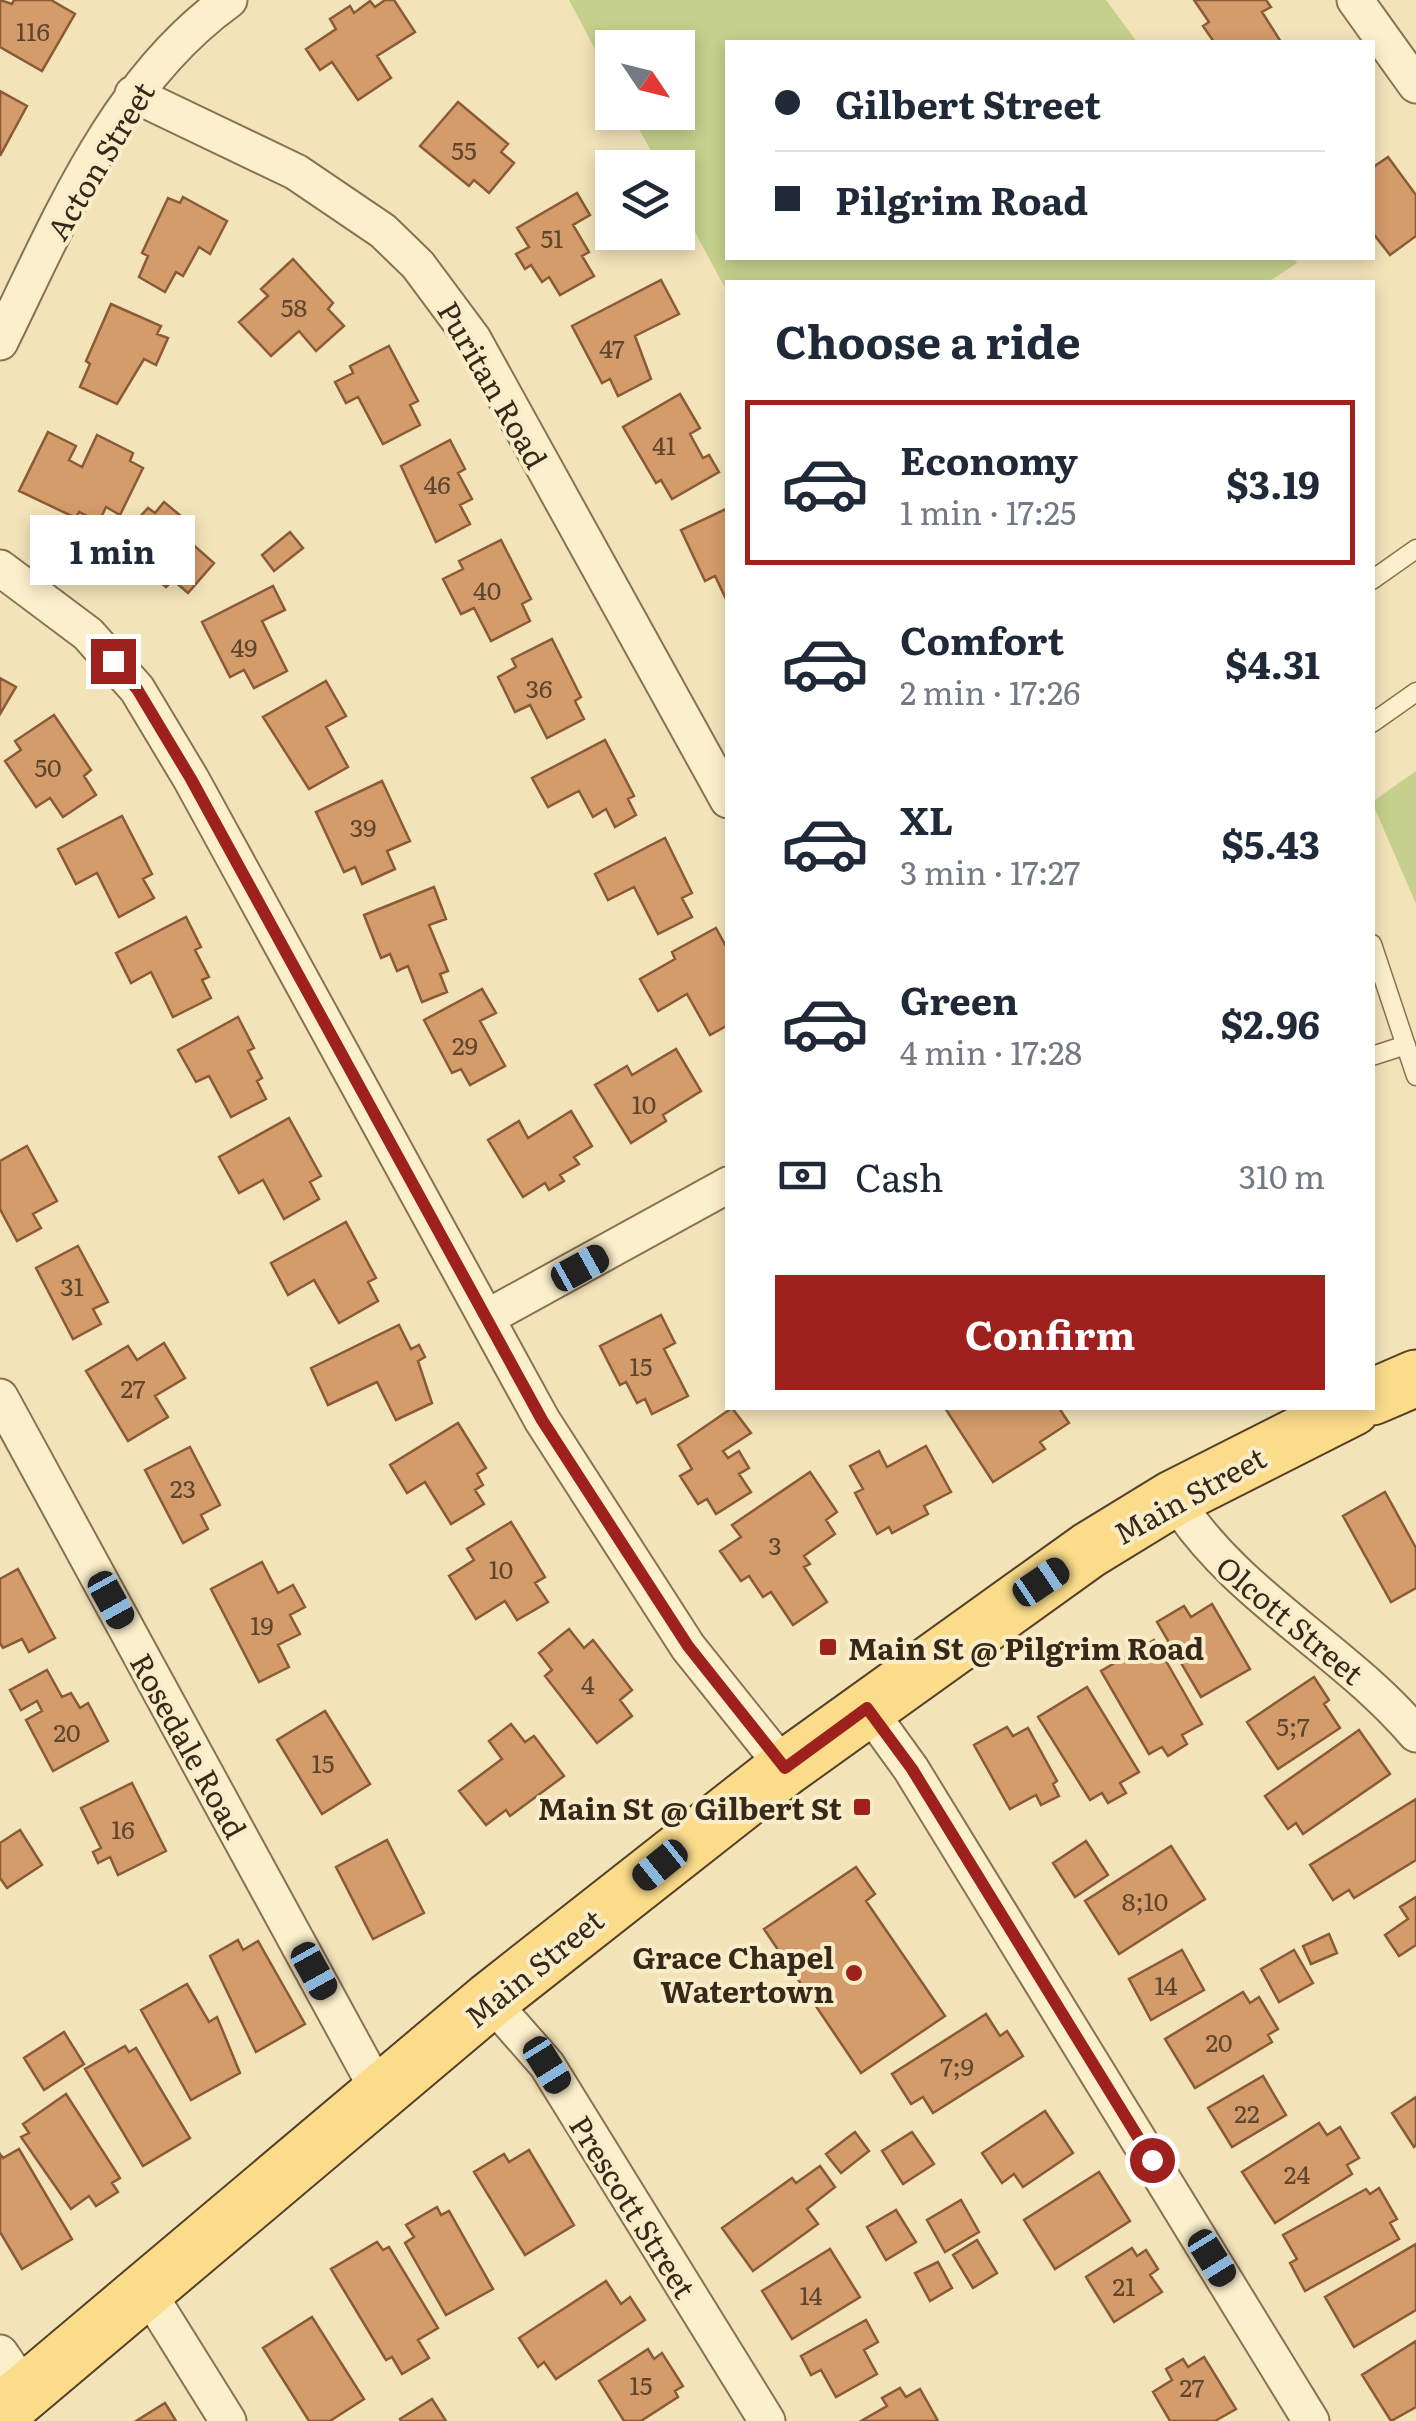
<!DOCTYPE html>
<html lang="en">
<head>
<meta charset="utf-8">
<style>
  :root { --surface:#fff; --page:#f6f6f7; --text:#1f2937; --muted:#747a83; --line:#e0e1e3; --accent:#9e211d }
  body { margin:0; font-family:Literata,serif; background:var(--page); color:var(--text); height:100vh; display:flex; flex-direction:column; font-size:38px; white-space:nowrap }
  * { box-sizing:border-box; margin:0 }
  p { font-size:32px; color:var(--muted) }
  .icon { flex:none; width:55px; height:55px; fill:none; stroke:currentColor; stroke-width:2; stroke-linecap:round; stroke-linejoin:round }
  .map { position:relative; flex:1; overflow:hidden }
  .sheet { position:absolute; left:725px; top:280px; width:650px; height:1130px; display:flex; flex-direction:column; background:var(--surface); border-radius:0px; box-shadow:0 5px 15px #0003 }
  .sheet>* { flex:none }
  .guide { position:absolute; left:725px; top:40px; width:650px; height:220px; border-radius:0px; box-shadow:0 5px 15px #0003; display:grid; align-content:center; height:220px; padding:0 50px; background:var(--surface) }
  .needle { width:65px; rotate:125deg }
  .controls { position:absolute; left:595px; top:30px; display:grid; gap:20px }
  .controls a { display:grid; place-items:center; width:100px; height:100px; border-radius:0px; background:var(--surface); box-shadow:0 5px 15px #0003; font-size:50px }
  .end { position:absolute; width:45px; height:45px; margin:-22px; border:12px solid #9e211d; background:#fff; box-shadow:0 0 0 5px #fff }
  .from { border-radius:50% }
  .bubble { position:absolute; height:70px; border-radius:0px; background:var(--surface); box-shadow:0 5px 15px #0003; font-size:32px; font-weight:700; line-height:70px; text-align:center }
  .car { position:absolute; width:30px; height:60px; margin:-30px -15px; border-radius:12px; box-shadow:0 0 8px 2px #0007; background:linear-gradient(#222 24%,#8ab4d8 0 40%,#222 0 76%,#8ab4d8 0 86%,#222 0) }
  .guide b { display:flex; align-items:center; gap:35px; height:95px; font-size:38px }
  .guide b+b { border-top:2px solid var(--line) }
  .guide i { width:25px; height:25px; background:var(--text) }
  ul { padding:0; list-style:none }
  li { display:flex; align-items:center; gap:30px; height:165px; margin:0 20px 15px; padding:0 30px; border:5px solid transparent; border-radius:0px }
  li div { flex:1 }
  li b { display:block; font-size:38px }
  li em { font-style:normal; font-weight:700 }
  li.active { border-color:var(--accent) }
  li>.icon { width:90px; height:90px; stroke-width:1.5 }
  h2 { padding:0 50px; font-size:45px; line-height:120px }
  .pay { display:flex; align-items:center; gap:25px; height:110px; padding:0 50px; font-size:38px }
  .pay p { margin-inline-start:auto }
  .button { display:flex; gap:20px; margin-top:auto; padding:20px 50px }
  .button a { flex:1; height:115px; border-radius:0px; background:var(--accent); color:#fff; font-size:40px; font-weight:700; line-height:115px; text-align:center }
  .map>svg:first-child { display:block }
</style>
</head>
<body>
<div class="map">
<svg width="1416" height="2421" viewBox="0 0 1416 2421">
  <rect width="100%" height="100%" fill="#f2e3b9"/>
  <path fill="#c5d08c" d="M569,0H1106L1137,42H728V258H1293L1297,263L1268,282H728L727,292L678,200V168L660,167L630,113L678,112V48H612V81Z
    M1416,771V904L1372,802Z"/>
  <path fill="#d49b6b" stroke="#8b5b36" stroke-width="2.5" d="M0,0L12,4L14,0H51L75,14L42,71L0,47Z
    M385,0H394L415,32L377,56L391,78L358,100L332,62L320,70L306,49L336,29L330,19L350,6L354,13L370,1L375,7Z
    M1194,0H1266L1271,7L1262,12L1281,42H1214L1203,26L1209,22Z
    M0,91L27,106L0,156Z
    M458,102L508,144L501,152L514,163L489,193L474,180L469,186L420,146Z
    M1388,157L1416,195V236L1390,255L1372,232V168Z
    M577,193L590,215L573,225L589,252L582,256L594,276L560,295L549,277L542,282L531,265L525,269L516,254L529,247L517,228Z
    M183,197L227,221L210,254L199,247L183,276L176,272L165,292L139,277L148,256L142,253L168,198L180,203Z
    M293,259L333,303L328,309L344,326L316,351L299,331L271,356L239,322L268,296L261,289Z
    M661,280L679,314L635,336L651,379L618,396L610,379L602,383L572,326Z
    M111,304L161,326L157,334L168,338L156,365L144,359L117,404L80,387L90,364L86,361Z
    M389,346L418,401L410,405L420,425L383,444L358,397L346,403L335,382L353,373L350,366Z
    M680,394L700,428L690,434L703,458L709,455L719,472L672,499L661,480L656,483L623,427Z
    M48,432L76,446L69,460L82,467L97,435L133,453L130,461L143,468L120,515L106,507L99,522L79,512L76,518L19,491Z
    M450,440L465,469L458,473L472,499L460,505L470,524L436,542L401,466Z
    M164,502L182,517L173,527L214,563L188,593L173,580L166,587L116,543L148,508L155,513Z
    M728,508V600L727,601L715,576L705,581L681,530Z
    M290,532L303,548L274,571L262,555Z
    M501,540L531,599L522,604L530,621L491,641L474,608L461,614L443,579L463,569L459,561Z
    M273,586L285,610L262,621L287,671L254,688L244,670L230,677L202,622Z
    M552,639L581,697L575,701L584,719L547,738L530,705L515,712L498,677L516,667L512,659Z
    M0,678L16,687L0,714Z
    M326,681L346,716L326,727L348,767L309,789L263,717Z
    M54,715L91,770L84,776L96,795L63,817L50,798L36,807L5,761L21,750L15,741Z
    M605,740L634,796L628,799L636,815L615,827L606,809L593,817L579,791L548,807L532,778Z
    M382,781L410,841L387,851L395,869L362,884L355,867L344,872L316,812Z
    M122,816L152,874L143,879L154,898L119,917L97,873L76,884L58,849Z
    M665,838L692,893L682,898L692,917L658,934L634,887L608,900L595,874Z
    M434,887L446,919L429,925L448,971L440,974L447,992L422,1002L408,966L397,971L390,954L381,958L364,915Z
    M186,917L201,947L195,950L209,977L202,980L211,998L173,1017L151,972L131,983L116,953Z
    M716,928L728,950V1025L710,1035L687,994L658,1011L640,979L675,959L672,952Z
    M482,989L496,1013L480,1021L505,1066L470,1085L461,1069L452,1073L424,1020Z
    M238,1017L254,1048L248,1051L262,1078L257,1081L266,1099L231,1117L209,1076L196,1082L178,1050Z
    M676,1049L701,1091L663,1115L666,1121L631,1143L595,1085L627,1066L632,1075Z
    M571,1111L592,1146L574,1157L579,1164L560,1175L564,1181L549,1190L545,1183L523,1197L488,1140L519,1121L528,1138Z
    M289,1118L321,1176L310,1182L319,1199L284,1219L263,1180L239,1193L219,1157Z
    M27,1146L57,1201L33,1214L41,1228L17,1241L0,1209V1161Z
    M346,1222L376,1278L368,1282L378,1301L339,1323L314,1280L288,1295L271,1263Z
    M78,1246L108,1302L93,1309L101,1324L73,1339L36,1268Z
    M661,1315L675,1343L664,1349L688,1396L652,1414L645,1399L637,1403L626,1382L620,1385L600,1346Z
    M399,1325L411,1349L419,1345L425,1357L418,1361L432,1403L396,1420L377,1382L328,1405L311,1368Z
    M164,1343L185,1378L155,1396L168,1417L128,1441L86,1371L128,1346L137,1360Z
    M732,1408L751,1433L723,1451L728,1458L739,1451L749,1468L739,1474L751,1492L716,1514L707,1499L698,1504L680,1476L692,1469L678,1445Z
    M945,1408H1059L1069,1423L1040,1442L1045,1449L993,1482Z
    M458,1423L486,1468L477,1474L483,1485L475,1490L484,1504L451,1524L425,1482L407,1493L390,1465Z
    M926,1446L951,1492L924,1506L928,1514L892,1533L889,1527L877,1534L855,1493L863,1489L850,1466L879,1451L887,1467Z
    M190,1447L220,1505L201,1515L208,1529L183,1543L145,1470Z
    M810,1472L837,1512L826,1520L835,1534L804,1556L810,1564L804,1567L827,1602L793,1625L771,1592L763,1597L749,1576L741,1581L720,1551L741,1537L732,1525Z
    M1385,1492L1416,1548V1588L1391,1602L1343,1516Z
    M511,1522L545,1577L535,1583L548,1602L517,1620L505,1601L476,1619L449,1576L474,1560L467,1549Z
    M262,1562L278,1593L293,1585L305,1607L290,1615L300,1634L278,1645L289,1667L259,1682L211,1589Z
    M18,1569L55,1638L29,1652L22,1639L3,1648L0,1643V1579Z
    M1212,1604L1250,1669L1201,1697L1157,1622L1184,1606L1191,1617Z
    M569,1629L584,1648L593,1640L632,1690L620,1700L632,1716L597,1743L545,1676L552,1670L539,1653Z
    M1154,1640L1202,1724L1182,1735L1187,1744L1168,1756L1162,1747L1149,1754L1101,1671Z
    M47,1670L62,1697L71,1693L80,1708L88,1703L108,1741L53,1771L26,1720L42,1711L37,1701L21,1710L10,1690Z
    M1314,1677L1329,1700L1324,1704L1340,1728L1278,1769L1247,1722Z
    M1087,1687L1139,1772L1120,1783L1126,1793L1108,1803L1102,1793L1090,1800L1038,1717Z
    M325,1711L370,1784L322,1814L277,1740Z
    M511,1724L525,1742L534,1736L564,1776L510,1816L506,1810L486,1825L459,1791L502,1759L489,1741Z
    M1007,1727L1013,1736L1028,1728L1057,1781L1053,1784L1059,1796L1041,1805L1036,1795L1010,1809L974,1745Z
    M1359,1730L1390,1774L1303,1834L1296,1823L1288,1829L1265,1796Z
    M132,1783L166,1851L118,1875L110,1857L98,1863L93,1852L101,1848L81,1808Z
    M1416,1799V1860L1354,1898L1349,1890L1333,1900L1310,1865Z
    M20,1830L42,1865L7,1888L0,1878V1843Z
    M387,1840L424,1913L373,1939L336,1867Z
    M1086,1841L1108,1875L1075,1897L1053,1863Z
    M1171,1846L1205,1899L1119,1954L1085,1901Z
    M856,1867L875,1894L866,1901L945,2016L861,2073L764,1929Z
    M1416,1897V1945L1399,1956L1385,1935L1408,1919L1400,1907Z
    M1329,1934L1337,1953L1311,1964L1303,1946Z
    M238,1940L243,1950L258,1941L305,2024L256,2052L210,1956Z
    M1182,1950L1204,1990L1151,2020L1129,1979Z
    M1294,1950L1313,1983L1279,2002L1261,1969Z
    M187,1984L209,2022L217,2017L240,2073L191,2100L141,2010Z
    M1243,1992L1250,2003L1259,1997L1278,2029L1268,2035L1272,2042L1195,2088L1165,2039Z
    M986,2014L1000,2036L1007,2031L1023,2056L933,2113L923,2097L911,2104L892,2074Z
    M64,2032L84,2064L44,2090L24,2058Z
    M125,2046L129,2052L136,2048L190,2138L143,2166L85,2069Z
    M1263,2076L1286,2115L1232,2147L1208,2108Z
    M66,2094L120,2178L112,2183L118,2192L96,2206L89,2196L71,2209L21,2137L29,2133L23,2124Z
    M1416,2097V2145L1414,2147L1392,2113Z
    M1045,2111L1073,2153L1023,2187L1014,2174L1002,2183L982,2153Z
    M1319,2123L1327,2135L1340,2127L1359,2158L1347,2165L1352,2174L1275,2223L1242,2172Z
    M855,2132L869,2151L841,2173L826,2154Z
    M912,2132L934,2164L903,2184L882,2151Z
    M19,2149L72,2239L22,2269L0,2232V2154L3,2158Z
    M529,2150L574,2225L525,2255L474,2172L504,2154L509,2162Z
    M820,2166L835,2187L807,2209L818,2224L753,2271L722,2228L792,2178L796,2183Z
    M1099,2172L1130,2221L1055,2269L1024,2220Z
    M1379,2188L1397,2219L1390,2223L1399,2239L1305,2291L1290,2263L1297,2259L1283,2235L1366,2189L1370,2194Z
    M961,2200L979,2232L945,2252L927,2220Z
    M437,2207L441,2215L449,2211L493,2289L446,2315L405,2243L414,2237L406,2225Z
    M896,2210L916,2242L886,2260L867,2227Z
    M977,2240L997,2273L973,2288L953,2255Z
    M377,2242L383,2250L389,2247L438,2328L418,2340L429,2358L402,2374L392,2357L386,2360L331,2269Z
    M1416,2244V2310L1354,2347L1325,2297Z
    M1132,2248L1137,2256L1146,2250L1158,2269L1150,2275L1162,2292L1114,2322L1086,2277Z
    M830,2249L860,2297L792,2339L762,2291Z
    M938,2262L952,2288L930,2301L915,2273Z
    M606,2281L621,2304L630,2297L645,2320L556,2379L544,2362L538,2367L519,2338Z
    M312,2317L364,2399L330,2421H309L263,2348Z
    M866,2320L878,2342L864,2350L877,2374L836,2397L821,2370L811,2375L801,2356Z
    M1416,2341V2407L1391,2421L1362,2375Z
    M648,2349L654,2359L662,2353L683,2386L675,2391L678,2397L641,2421H624L599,2381Z
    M1204,2357L1236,2409L1215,2421H1170L1153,2392L1172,2380L1166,2369L1183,2359L1188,2367Z
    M900,2388L906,2397L920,2389L938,2421H861L887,2406L882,2398Z
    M432,2399L446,2421H401L400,2419Z
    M165,2403L176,2421H136Z"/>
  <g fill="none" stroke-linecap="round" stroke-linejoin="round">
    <g stroke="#897252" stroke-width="21">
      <path id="lane" d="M1372,580L1416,549
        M1372,723L1416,692
        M1372,944L1416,1076
        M1372,1056L1406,1045"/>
    </g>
    <g stroke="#897252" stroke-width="39">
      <path id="street" d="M1355,0L1416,85
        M133,94L296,172L383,231L418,265L473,339L728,800
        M0,342C60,220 115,82 229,0
        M0,568L88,634L137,689L191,779L542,1420L688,1647L785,1768
        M486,1318L728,1185
        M0,1397L379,2092
        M1174,1498C1235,1596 1342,1647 1416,1734
        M867,1708L911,1769L1311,2421
        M490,2000L547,2065L767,2421
        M147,2291L228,2421
        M0,2353L26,2391"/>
    </g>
    <g stroke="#563f28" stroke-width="59">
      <path id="primary" d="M1372,1397L1416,1378
        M0,2413L490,2000L785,1768L1089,1550L1174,1498L1352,1408"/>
    </g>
    <use href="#lane" stroke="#fcf0cc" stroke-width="18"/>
    <use href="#street" stroke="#fcf0cc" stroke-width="35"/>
    <use href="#primary" stroke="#fadc8b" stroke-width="55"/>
  </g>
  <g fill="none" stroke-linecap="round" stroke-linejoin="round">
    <path stroke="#9e211d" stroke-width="12" d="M113,661L137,689L191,779L542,1420L688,1646L785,1768L867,1708L912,1769L1152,2160"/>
  </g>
  <g fill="#9e211d" stroke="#f9edc9" stroke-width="4">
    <rect x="818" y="1637" width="20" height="20" rx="5"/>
    <rect x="852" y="1797" width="20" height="20" rx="5"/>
    <circle cx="854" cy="1973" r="10"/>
  </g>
  <g text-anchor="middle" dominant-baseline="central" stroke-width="8" stroke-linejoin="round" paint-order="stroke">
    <g font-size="25" fill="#5e462e">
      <text x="33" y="30">116</text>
      <text x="464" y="149">55</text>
      <text x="552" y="237">51</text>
      <text x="294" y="306">58</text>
      <text x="612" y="347">47</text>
      <text x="664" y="444">41</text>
      <text x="437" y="483">46</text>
      <text x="487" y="589">40</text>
      <text x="244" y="646">49</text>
      <text x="539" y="687">36</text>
      <text x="48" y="766">50</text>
      <text x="363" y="826">39</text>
      <text x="465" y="1044">29</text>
      <text x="644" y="1103">10</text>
      <text x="72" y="1285">31</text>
      <text x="641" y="1365">15</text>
      <text x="133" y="1387">27</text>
      <text x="183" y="1487">23</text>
      <text x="775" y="1544">3</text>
      <text x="501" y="1568">10</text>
      <text x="262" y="1624">19</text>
      <text x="588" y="1683">4</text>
      <text x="1293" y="1725">5;7</text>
      <text x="67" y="1731">20</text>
      <text x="323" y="1762">15</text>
      <text x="123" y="1828">16</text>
      <text x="1145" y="1900">8;10</text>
      <text x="1166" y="1984">14</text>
      <text x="1219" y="2041">20</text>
      <text x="957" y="2065">7;9</text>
      <text x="1247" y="2112">22</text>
      <text x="1297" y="2173">24</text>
      <text x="1124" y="2285">21</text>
      <text x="811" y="2294">14</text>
      <text x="641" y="2384">15</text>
      <text x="1192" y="2386">27</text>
    </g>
    <g font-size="30" fill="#372919" stroke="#f9edc9">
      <text transform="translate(99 160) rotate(-59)">Acton Street</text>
      <text transform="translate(494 384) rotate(60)">Puritan Road</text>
      <text transform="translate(1189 1494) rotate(-29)">Main Street</text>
      <text transform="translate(1291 1619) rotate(40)">Olcott Street</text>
      <text transform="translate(190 1745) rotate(61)">Rosedale Road</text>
      <text transform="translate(533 1967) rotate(-39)">Main Street</text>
      <text transform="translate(634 2206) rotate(58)">Prescott Street</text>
    </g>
    <g font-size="30" font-weight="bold" fill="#372919" stroke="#f9edc9" text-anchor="end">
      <text x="848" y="1647" text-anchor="start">Main St @ Pilgrim Road</text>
      <text x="842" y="1807">Main St @ Gilbert St</text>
      <text x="834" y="1956">Grace Chapel<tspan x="834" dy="34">Watertown</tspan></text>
    </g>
  </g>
</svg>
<div class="controls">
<a><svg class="needle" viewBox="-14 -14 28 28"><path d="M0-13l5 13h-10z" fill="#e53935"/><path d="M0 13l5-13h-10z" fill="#747a83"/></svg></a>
<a><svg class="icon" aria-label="layers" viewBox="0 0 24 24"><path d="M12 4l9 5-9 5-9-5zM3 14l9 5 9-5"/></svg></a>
</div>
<i class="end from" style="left:1152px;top:2160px"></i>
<i class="end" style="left:113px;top:661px"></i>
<div class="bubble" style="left:30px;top:515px;width:165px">1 min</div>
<i class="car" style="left:580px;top:1268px;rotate:61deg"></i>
<i class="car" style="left:1041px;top:1582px;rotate:56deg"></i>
<i class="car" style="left:111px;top:1600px;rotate:151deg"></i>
<i class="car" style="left:660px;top:1865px;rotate:231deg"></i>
<i class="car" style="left:314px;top:1971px;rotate:151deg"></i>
<i class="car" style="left:547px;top:2065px;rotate:148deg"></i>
<i class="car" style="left:1212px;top:2258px;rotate:148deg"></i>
<div class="guide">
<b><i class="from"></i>Gilbert Street</b>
<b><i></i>Pilgrim Road</b>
</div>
<section class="sheet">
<h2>Choose a ride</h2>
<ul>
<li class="active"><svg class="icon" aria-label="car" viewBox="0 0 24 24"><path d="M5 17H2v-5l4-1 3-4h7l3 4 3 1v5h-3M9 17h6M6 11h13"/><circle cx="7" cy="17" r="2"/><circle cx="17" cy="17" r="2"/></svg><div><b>Economy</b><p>1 min · 17:25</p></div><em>$3.19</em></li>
<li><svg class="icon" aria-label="car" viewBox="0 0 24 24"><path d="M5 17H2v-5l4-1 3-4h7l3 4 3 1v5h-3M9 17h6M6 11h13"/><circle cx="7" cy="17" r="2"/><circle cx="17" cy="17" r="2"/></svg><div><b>Comfort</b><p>2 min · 17:26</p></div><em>$4.31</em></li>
<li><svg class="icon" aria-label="car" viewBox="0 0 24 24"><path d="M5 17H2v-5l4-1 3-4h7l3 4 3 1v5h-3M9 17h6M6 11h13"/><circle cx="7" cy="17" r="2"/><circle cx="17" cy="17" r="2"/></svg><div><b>XL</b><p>3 min · 17:27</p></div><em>$5.43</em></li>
<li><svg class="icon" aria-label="car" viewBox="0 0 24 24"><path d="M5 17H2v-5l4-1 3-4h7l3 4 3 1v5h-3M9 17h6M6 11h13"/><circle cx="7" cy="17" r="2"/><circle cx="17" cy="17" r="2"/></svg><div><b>Green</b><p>4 min · 17:28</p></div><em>$2.96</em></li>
</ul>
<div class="pay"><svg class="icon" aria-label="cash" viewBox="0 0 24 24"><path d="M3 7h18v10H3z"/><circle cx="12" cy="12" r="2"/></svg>Cash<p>310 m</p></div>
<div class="button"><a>Confirm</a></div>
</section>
</div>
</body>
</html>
